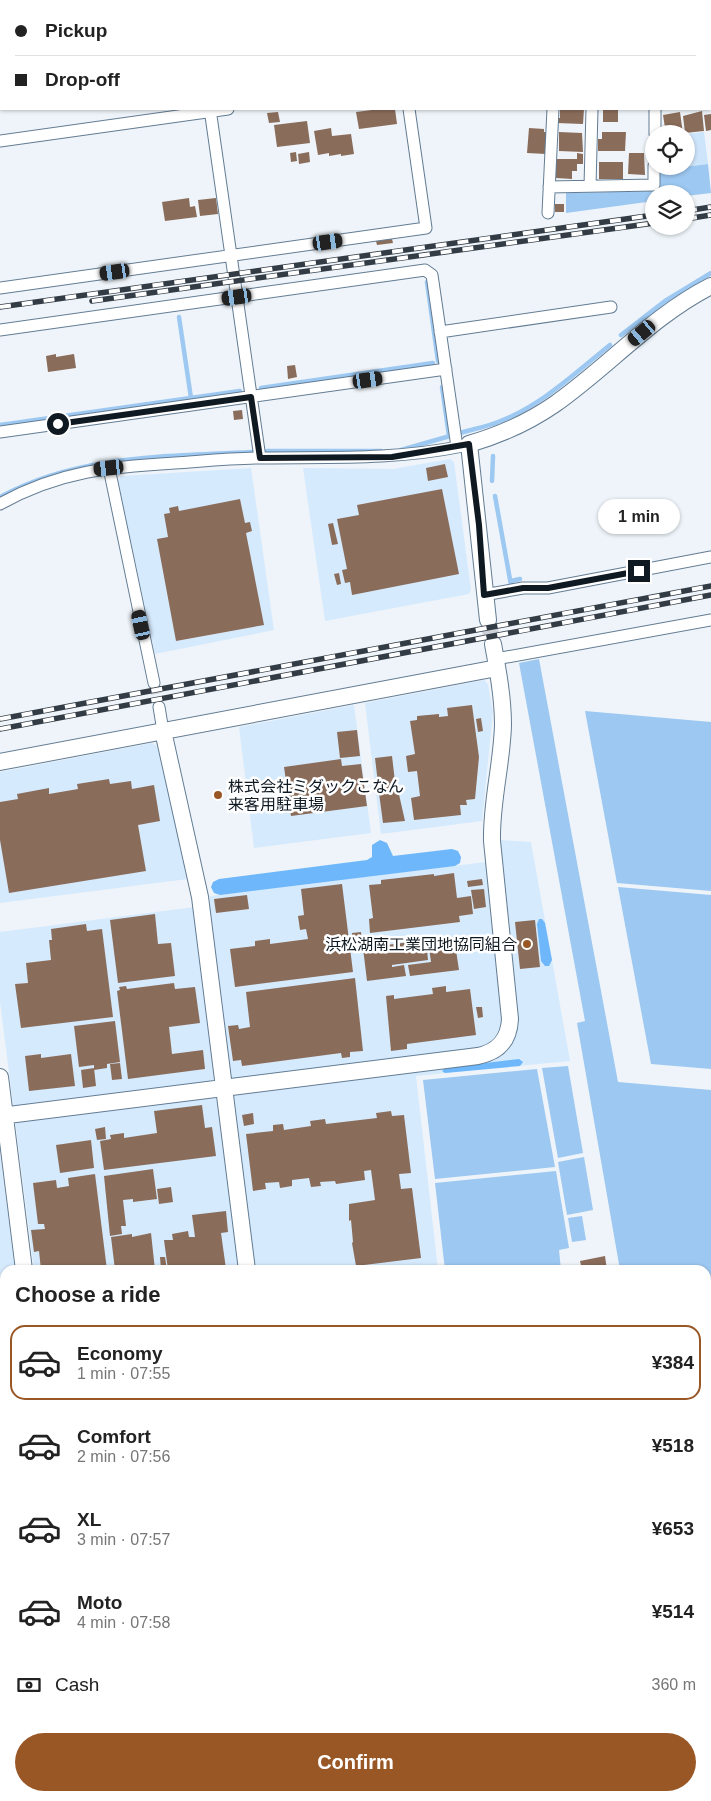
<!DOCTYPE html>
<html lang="en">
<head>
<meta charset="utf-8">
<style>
  :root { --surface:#fff; --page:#f6f6f6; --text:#222; --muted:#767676; --line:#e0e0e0; --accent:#995726 }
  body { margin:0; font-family:Arial,"Noto Sans JP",sans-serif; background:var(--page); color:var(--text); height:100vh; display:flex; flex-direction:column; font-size:19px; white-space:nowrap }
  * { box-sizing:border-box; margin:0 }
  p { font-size:16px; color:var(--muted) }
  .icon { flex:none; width:28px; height:28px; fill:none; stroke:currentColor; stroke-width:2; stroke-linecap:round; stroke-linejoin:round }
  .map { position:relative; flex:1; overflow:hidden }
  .details { position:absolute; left:0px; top:1265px; width:711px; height:536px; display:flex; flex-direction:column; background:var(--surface); border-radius:15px 15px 0 0; box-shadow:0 1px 4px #0004 }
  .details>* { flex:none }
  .banner { position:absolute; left:0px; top:0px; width:711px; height:110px; box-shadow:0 1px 4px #0004; display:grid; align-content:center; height:110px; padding:0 15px; background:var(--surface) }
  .tools { position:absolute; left:645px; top:125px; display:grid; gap:10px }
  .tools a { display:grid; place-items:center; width:50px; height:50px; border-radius:50%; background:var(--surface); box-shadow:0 1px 4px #0004; font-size:25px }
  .end { position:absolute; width:22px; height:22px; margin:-11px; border:6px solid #0f1922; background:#fff; box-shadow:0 0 0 2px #fff }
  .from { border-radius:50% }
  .bubble { position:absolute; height:35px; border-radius:18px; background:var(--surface); box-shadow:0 1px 4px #0004; font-size:16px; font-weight:600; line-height:35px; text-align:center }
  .car { position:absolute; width:15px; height:30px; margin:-15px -8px; border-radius:6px; box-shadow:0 0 4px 1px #0007; background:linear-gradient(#222 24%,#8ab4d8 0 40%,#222 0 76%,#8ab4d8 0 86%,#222 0) }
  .banner b { display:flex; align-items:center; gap:18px; height:48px; font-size:19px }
  .banner b+b { border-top:1px solid var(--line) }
  .banner i { width:12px; height:12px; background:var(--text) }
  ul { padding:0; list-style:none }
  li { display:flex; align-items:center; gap:15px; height:75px; margin:0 10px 8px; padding:0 5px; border:2px solid transparent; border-radius:15px }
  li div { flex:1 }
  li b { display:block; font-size:19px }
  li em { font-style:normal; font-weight:600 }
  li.active { border-color:var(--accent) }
  li>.icon { width:45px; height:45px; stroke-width:1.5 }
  h2 { padding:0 15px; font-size:22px; line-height:60px }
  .pay { display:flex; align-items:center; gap:12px; height:55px; padding:0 15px; font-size:19px }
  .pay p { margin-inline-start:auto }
  .cta { display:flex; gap:10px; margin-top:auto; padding:10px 15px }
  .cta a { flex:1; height:58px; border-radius:30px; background:var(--accent); color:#fff; font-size:20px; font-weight:600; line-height:58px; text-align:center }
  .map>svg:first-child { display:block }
</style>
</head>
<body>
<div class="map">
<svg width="711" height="1801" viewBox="0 0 711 1801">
  <rect width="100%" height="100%" fill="#eef4f9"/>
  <path fill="#d6eafd" d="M450,459L454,462L471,590L469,594L325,621L303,468L393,469Z
    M251,468L274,630L155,654L118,481L121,476Z
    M484,680L488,684L493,712L482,821L381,834L365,703Z
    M354,705L371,833L254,848L239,727Z
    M152,743L157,746L188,879L0,903V772Z
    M500,840L531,842L570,1061L416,1076L438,1270H34L0,1002V932L210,905V896L502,860Z
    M0,1153L15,1270H5V1317H0Z"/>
  <path fill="#cde5fb" d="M704,132L708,164L660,170V166H686V134Z"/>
  <path fill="#6db7fa" d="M380,840L387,843L393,856L452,849L458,851L461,857L460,863L455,866L220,895L214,893L211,887L213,882L219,879L367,860L372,857V845Z
    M539,919H542L545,923L552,960L549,966H545L541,961L537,924Z
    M519,1059L523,1062L520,1066L445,1073L442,1071L445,1068Z"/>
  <path fill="#9dc8f1" d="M708,164L711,193L686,196V194H654V201L566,213V193L659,191L660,170Z
    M539,659L618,1082L711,1090V1801H0V1328H5V1796H706V1270H620L577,1023L585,1021L519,663Z
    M585,711L711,722V891L617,883Z
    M618,887L711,895V1069L651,1064Z
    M568,1066L583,1153L558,1158L542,1068Z
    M537,1069L555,1167L435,1179L423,1080Z
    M584,1157L593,1210L567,1215L558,1162Z
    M556,1171L569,1248L559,1250L561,1270H445L435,1183Z
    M582,1216L586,1240L572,1242L568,1218Z"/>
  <path fill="#eef4f9" d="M625,1796V1801H275L590,1796Z"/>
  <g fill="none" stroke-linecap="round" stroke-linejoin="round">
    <path stroke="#9dc8f1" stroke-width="4.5" d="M427,282L438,361
      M179,317L191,398
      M621,335L665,301L711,273
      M442,387L449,436
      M261,388L433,363
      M0,425L240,391
      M460,433C473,429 486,427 498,422C541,406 575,373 610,345
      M401,450L450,436
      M267,451H381
      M492,481L493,456
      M495,496L511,585
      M0,497C79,454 165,457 252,452
      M511,581L520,579"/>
  </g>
  <path fill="#8a6c5a" d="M380,109H395L397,124L359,129L356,112Z
    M560,109H584L583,124L557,123V118H560Z
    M603,109H618V122H603Z
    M702,111L704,131L685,133L683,116Z
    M278,112L280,122L269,123L267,113Z
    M680,112L683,134H666L663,115Z
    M711,114V130L706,131L704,115Z
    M307,121L310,143L277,147L274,125Z
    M331,128L332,136L351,134L354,154L341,156V154L329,156V153L318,155L314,131Z
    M529,128L544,129V132H547L546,154L527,153Z
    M559,132L582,133L583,152L559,151Z
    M602,132H626L625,151H598V139H602Z
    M296,152L297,161L291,162L290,153Z
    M309,152L310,162L299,164L298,154Z
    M577,153L583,154V164H577V171H572V179L556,178V159H577Z
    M629,153H644L645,175L628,174Z
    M599,162H623V179H599Z
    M189,198L190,207L195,206L197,217L165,221L162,202Z
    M216,198L218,214L200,216L198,200Z
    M555,204H564V212H555Z
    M392,239L393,243L377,245L376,241Z
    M56,354V357L74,354L76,368L48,372L46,356Z
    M295,365L297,377L288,379L287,366Z
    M242,410L243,419L234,420L233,411Z
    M445,464L448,477L428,481L426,468Z
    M442,489L459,574L352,595L350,582L345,583L342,570L347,569L337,519L359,515L357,505Z
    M240,499L245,523L250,522L252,531L246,533L264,625L176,641L157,539L168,537L164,514L170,513L169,508L178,506L179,511Z
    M333,523L338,544L332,545L328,524Z
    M339,573L341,584L337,585L334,574Z
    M472,705L479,757L475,799L466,800L467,805H460L461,815L414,820L411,798L420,796L417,771L408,772L406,756L415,754L410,721L417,720V716L439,714V717L448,716L447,708Z
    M481,718L483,731L478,732L476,719Z
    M357,730L360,756L340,758L337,732Z
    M392,756L396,790L379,792L375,758Z
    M341,759L342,766L361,764L367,806L291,816L284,767Z
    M109,779L110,784L131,781L132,789L154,785L160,821L138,825L146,871L9,893L0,840V802L18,799L17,794L49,788V794L78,789L77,784Z
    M398,790L405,821L383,823L379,793Z
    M454,873L457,898L471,896L473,914L459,916L460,922L370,933L369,919L373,918L369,885L381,884V880L434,874V876Z
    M482,879L483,885L468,887L467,881Z
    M342,884L353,972L235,987L230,949L255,946V941L270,939V944L308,939L306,929L300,930L298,916L304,915L301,889Z
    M484,889L486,907L474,909L471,890Z
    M247,895L249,909L216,913L214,899Z
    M155,914L158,944L171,943L175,976L118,983L110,920Z
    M535,920L540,967L520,969L515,922Z
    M86,924L87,931L102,929L113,1017L21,1028L15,984L28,983L26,963L51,960L49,940H52L51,929Z
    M361,932L362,942L353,943L352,933Z
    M454,937L459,970L410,976L408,965L431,962L428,940Z
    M426,940L428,960L392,965V967L404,965L406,976L367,981L363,948Z
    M355,978L363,1051L350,1052V1057L342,1058L341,1053L242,1066L241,1060L233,1061L228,1026L238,1025L239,1029L250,1027L246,992Z
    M174,983L175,989L195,987L200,1023L169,1027L172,1054L203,1050L205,1069L128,1079L117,991L120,990L119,987L126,986L127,989Z
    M446,986V992L470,989L476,1035L407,1044V1049L391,1051L386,996L394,995V999L433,994L432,988Z
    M476,1007H482L483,1017L478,1018Z
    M115,1021L120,1062L107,1064V1068L94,1070V1065L79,1067L74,1026Z
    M41,1054V1058L71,1054L75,1086L29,1091L25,1056Z
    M120,1063L122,1079L112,1080L110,1064Z
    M94,1068L96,1086L83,1088L81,1070Z
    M202,1105L205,1128L212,1127L216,1156L104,1170L100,1141L111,1139L110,1135L124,1133V1138L157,1133L154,1111Z
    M391,1111L392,1116L404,1115L411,1173L399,1174L401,1189L412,1188L421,1258L356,1266L352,1243L353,1242L351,1220L349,1221V1204L375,1200L371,1170L364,1171L365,1180L336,1184L335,1181L320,1182L321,1186L311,1187L309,1178L292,1180V1186L280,1188L279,1182L265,1183L266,1189L253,1191L246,1134L273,1131V1125L283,1124L284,1130L311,1126L310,1121L325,1119L326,1124L377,1118L376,1113Z
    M253,1113L254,1124L244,1126L242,1115Z
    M105,1127L106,1139L97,1140L95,1129Z
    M91,1140L94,1168L60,1173L56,1145Z
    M153,1169L157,1199L133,1202V1199L123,1200L126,1226H121L122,1234L110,1236L104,1176Z
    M95,1174L107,1270H41L39,1251L34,1252L31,1230L45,1229L44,1224H38L33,1183L56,1180L57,1188L69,1186L68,1178Z
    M171,1187L173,1202L159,1204L157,1189Z
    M226,1211L228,1232L221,1233L226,1269L168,1270L164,1240H173L172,1234L188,1231L189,1237H195L192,1215Z
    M151,1233L155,1270H115L111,1237L132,1234V1237Z
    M605,1256L607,1270H582L580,1261Z
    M160,1257H165L167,1270H161Z"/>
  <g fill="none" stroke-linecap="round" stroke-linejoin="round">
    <path stroke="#cdd3d9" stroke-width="11" stroke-dasharray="11 5.5" stroke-linecap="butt" d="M154,683L159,707"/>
    <path stroke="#cdd3d9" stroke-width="16" stroke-dasharray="16 8" stroke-linecap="butt" d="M488,620L493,644"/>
    <g stroke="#637c93" stroke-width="13">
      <path id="street" d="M195,0V1
        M547,0L559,1
        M420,1V0
        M594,1H612
        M710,7H711
        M0,67H1
        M710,83L711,82
        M210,109L260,458
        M655,134V109
        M0,141L228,109
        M590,186L592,109
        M549,187L654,185V166
        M548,213L553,109
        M0,288L426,228L409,109
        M0,330L425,270L432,275L457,447
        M440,332L611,307
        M0,432L446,369
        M109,468L154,683
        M0,504C59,471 109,467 175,463C204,461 234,458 263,458C332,457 394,460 463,446
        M484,595L523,588H548L711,557
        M496,659L711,620
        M159,707L163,731
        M0,1302H5"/>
    </g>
    <g stroke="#637c93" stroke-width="18">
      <path id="secondary" d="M488,620L469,444C500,435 529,422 555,404C609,366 652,316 711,286
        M163,731L200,897L247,1270
        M0,762L497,668
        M0,1077L24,1270
        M0,1116L478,1056C498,1052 509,1040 510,1019L492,841C491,802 502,764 503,725C503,698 498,671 493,644"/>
    </g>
    <use href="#street" stroke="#fff" stroke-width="11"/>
    <use href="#secondary" stroke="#fff" stroke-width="16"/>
    <g stroke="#333c45" stroke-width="5.5">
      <path id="rail" d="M686,211L711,207
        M686,219L711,215
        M92,301L654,223
        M0,307L654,215
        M0,719L711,586
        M0,729L711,595"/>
    </g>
    <use href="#rail" stroke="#fff" stroke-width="4" stroke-dasharray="11" stroke-linecap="butt"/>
  </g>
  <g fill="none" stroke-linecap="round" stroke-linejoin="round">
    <path stroke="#0f1922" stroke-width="6" d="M58,424L251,397L260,458L392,457L469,444L479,525L484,595L523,588H548L639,571"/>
  </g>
  <g fill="#995726" stroke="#fff" stroke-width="2">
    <circle cx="218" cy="795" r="5"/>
    <circle cx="527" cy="944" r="5"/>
  </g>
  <g text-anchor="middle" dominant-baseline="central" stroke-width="5" stroke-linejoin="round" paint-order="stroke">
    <g font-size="16" fill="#0f1922" stroke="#fff" text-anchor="start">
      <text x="228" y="786">株式会社ミダックこなん<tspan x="228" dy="18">来客用駐車場</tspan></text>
      <text x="517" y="944" text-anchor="end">浜松湖南工業団地協同組合</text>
    </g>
  </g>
</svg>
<div class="tools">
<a><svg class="icon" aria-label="locate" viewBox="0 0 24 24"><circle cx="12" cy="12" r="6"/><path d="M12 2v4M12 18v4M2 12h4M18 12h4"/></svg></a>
<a><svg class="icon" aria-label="layers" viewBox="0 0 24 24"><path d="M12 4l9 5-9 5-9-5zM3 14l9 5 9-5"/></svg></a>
</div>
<i class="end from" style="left:58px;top:424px"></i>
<i class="end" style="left:639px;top:571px"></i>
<div class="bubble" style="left:598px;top:499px;width:82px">1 min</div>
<i class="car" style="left:328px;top:242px;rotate:82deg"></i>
<i class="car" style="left:115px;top:272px;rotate:262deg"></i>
<i class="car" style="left:237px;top:297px;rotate:262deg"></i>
<i class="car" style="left:642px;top:333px;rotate:230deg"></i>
<i class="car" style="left:368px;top:380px;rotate:82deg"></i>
<i class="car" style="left:109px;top:468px;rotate:264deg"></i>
<i class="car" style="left:141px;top:625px;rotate:348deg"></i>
<div class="banner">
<b><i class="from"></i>Pickup</b>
<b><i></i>Drop-off</b>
</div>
<section class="details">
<h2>Choose a ride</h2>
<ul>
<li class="active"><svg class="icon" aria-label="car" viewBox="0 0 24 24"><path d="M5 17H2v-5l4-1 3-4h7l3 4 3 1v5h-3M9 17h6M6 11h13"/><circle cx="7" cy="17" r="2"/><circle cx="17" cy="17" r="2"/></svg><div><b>Economy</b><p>1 min · 07:55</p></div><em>¥384</em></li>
<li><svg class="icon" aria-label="car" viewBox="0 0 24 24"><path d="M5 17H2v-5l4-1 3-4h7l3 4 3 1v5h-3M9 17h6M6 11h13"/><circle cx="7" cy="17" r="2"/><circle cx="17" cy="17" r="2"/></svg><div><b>Comfort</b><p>2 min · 07:56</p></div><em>¥518</em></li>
<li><svg class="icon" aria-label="car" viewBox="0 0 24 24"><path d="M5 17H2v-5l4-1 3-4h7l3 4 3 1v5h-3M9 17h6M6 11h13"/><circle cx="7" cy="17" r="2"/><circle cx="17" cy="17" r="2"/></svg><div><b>XL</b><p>3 min · 07:57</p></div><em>¥653</em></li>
<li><svg class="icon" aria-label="car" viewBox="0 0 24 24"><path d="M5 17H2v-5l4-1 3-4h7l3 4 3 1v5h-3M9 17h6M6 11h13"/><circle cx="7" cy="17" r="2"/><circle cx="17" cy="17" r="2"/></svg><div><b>Moto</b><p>4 min · 07:58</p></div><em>¥514</em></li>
</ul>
<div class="pay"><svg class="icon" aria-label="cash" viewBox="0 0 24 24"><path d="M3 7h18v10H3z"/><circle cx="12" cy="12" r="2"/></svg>Cash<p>360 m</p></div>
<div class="cta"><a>Confirm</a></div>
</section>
</div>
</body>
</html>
